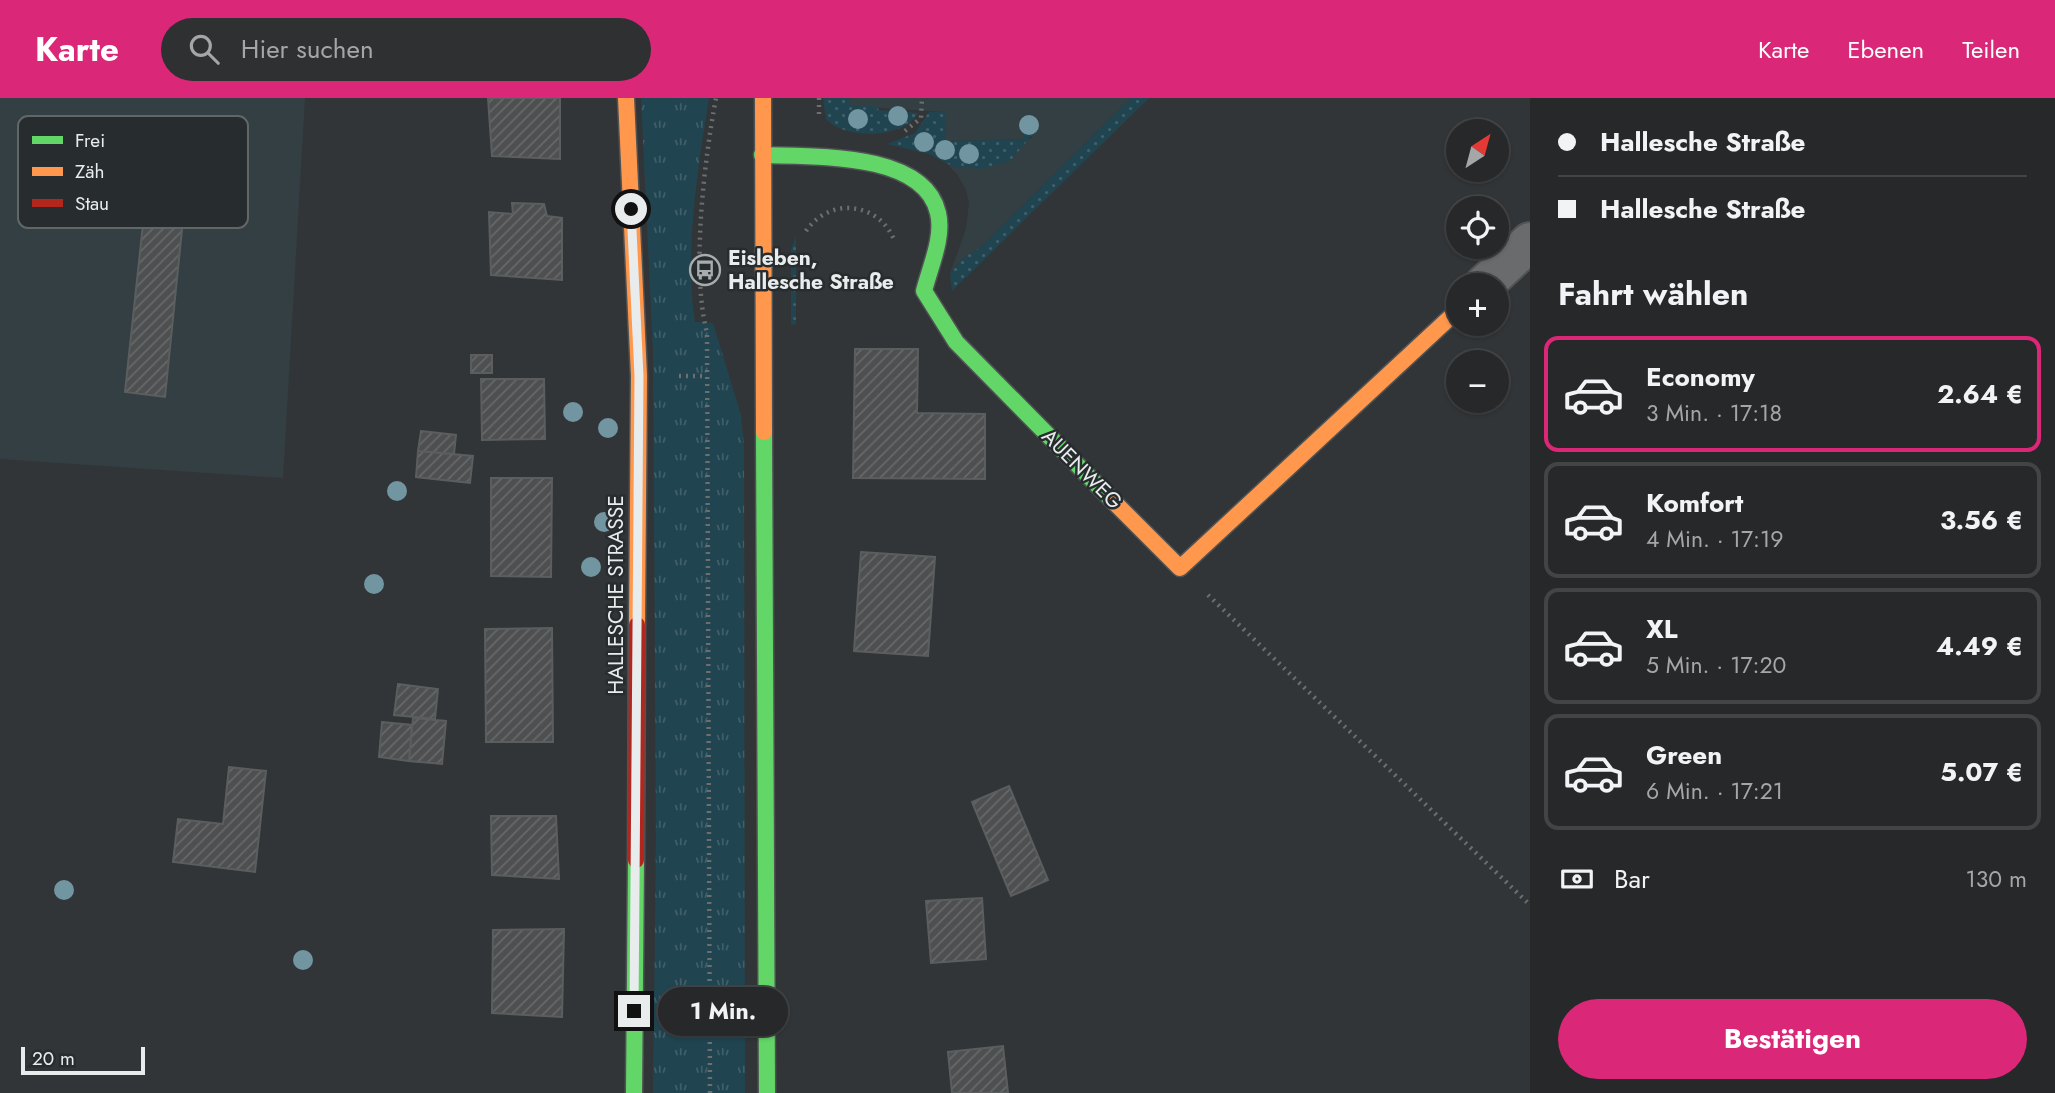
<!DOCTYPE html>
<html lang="de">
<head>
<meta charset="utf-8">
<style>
  :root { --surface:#262829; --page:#2e3031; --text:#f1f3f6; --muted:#a4a6a8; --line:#424446; --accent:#db2777 }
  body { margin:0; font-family:Jost,sans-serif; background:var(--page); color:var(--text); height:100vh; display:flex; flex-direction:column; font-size:26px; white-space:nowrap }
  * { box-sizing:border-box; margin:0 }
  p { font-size:23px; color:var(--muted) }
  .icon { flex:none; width:38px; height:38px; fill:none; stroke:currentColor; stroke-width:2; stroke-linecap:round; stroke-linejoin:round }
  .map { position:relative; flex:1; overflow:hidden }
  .panel { display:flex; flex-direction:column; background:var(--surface); width:525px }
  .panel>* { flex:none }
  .hud { display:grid; align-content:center; height:154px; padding:0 28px; background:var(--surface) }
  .needle { width:46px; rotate:36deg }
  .controls { position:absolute; left:1446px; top:21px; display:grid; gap:14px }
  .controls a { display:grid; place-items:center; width:63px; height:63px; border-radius:50%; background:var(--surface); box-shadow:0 2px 5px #0004,0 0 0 2px var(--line); font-size:35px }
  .scale { position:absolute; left:21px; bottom:18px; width:124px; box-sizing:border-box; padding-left:7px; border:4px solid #e9eced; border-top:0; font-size:19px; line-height:24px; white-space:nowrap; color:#e9eced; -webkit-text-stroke:5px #272c2e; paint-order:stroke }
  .end { position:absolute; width:32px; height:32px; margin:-16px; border:9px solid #e9eced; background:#111; box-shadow:0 0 0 4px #111 }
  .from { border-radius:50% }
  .bubble { position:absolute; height:49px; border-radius:24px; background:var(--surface); box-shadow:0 2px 5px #0004,0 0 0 2px var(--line); font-size:23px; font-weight:700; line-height:49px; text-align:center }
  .hud b { display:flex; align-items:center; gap:24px; height:66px; font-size:26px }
  .hud b+b { border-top:2px solid var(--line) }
  .hud i { width:18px; height:18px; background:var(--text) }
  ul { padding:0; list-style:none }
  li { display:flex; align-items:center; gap:21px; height:116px; margin:0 14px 10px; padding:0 14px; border:4px solid var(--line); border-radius:14px }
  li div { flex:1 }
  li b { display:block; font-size:26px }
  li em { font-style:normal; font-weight:700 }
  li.selected { border-color:var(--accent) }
  li>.icon { width:63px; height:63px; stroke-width:1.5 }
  h2 { padding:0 28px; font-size:32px; line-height:84px }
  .pay { display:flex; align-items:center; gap:18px; height:77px; padding:0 28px; font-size:26px }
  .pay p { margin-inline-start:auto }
  .primary-button { display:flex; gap:14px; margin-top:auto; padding:14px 28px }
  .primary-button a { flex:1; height:80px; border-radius:42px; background:var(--accent); color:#fff; font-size:28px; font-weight:700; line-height:80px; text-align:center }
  header { display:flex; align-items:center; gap:42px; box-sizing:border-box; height:98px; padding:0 35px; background:var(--accent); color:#fff }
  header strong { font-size:33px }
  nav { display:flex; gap:38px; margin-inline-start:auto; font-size:24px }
  .search { width:490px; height:63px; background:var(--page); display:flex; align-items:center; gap:18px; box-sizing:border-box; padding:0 24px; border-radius:38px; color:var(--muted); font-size:26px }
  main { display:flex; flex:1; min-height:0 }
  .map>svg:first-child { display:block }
</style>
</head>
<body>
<header>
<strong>Karte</strong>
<div class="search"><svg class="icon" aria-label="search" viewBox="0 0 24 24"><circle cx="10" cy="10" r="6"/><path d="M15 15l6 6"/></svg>Hier suchen</div>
<nav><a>Karte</a><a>Ebenen</a><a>Teilen</a></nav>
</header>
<main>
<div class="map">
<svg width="1530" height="995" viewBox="0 0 1530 995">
  <defs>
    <pattern id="grass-dots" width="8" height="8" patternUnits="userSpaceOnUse" patternTransform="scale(1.75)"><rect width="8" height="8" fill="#204450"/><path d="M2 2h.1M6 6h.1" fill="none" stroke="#405f6a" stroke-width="1.8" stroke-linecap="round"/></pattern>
    <pattern id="park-tufts" width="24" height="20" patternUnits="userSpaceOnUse" patternTransform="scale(1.75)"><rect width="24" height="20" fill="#204450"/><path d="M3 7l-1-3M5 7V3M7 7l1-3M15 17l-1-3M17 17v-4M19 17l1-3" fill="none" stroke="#405f6a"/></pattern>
    <pattern id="building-hatch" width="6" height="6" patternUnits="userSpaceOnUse" patternTransform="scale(1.75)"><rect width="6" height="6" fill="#4d4f51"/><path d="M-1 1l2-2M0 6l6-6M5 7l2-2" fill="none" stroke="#67686a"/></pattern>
  </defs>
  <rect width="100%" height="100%" fill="#323537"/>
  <path fill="#343f43" d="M0,0H305L283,380L0,361Z
    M850,0H1131L981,149L962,161L950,175L966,131L969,105L966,92L957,76L947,66L954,69L1032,40L1030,16L1024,20V41L945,43V14L850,8Z"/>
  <path fill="url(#grass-dots)" d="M823,0H850V8H876L879,12L918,15C905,41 844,42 826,21Z
    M1131,0H1149L952,193L950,175L962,161L981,149Z
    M929,14H945L946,43L1024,41V20L1030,16L1034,18L1033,36L1010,63L982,71L954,69L929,56L887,46L915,35Z
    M796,138V227L791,226V151Z"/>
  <path fill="url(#park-tufts)" d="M641,0H709C698,68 684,156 695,224L713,225L741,317L744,349L745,995H653L656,739L653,253Z"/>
  <path fill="url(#building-hatch)" stroke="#5b5e5f" stroke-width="2" d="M488,0H560V61L492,58Z
    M146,98L185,102L165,299L125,294Z
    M512,105L544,106L547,118L562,120V182L491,177L489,114L513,116Z
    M855,251H918L917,315L985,316V381L853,380Z
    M471,257H492V275H471Z
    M481,281H544L545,341L482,342Z
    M421,333L456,337L454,356L418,353Z
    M418,353L473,358L470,385L416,379Z
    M491,380H552L551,479L491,478Z
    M861,454L935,459L928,558L854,553Z
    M552,530L553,644H486L485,531Z
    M398,586L438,591L435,621L394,617Z
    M413,620L446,623L442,666L409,663Z
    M382,624L412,627L409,663L379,659Z
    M229,669L266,673L255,774L173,764L178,721L223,726Z
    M1009,688L1048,782L1011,798L972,704Z
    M491,718H556L559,781L492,777Z
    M982,800L986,861L931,865L926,803Z
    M564,831L562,919L492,915L493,832Z
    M1003,948L1008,995H952L948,954Z"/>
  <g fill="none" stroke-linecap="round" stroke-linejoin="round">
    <g stroke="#505354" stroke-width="42">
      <path id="street" d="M1484,187L1530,144"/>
    </g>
    <g stroke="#505354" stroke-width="19">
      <path id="fast" d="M762,57C811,59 924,53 938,115C944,139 930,169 924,193L956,244L1114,404
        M764,334L767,995
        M634,995L636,762"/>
    </g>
    <g stroke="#505354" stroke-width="19">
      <path id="slow" d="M626,0L639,278L637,527
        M763,0L764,334
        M1114,404L1180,470L1458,212"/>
    </g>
    <g stroke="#505354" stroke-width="19">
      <path id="jam" d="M636,762L637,527"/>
    </g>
    <path stroke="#6c6e6f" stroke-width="4.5" stroke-dasharray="2 5" stroke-linecap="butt" d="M819,0V21
      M905,33L921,20L922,0
      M806,133C830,98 880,104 895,144
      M679,278H706
      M1208,497L1530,807
      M710,995L707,235C691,173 704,64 716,0"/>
    <use href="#street" stroke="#696b6d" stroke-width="38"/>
    <use href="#fast" stroke="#63d668" stroke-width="16"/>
    <use href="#slow" stroke="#ff974d" stroke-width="16"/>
    <use href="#jam" stroke="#b3261e" stroke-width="16"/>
  </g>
  <g fill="#7295a2">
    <circle cx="898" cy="18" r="10"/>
    <circle cx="858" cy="21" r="10"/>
    <circle cx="1029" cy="27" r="10"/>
    <circle cx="924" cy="44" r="10"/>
    <circle cx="945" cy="52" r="10"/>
    <circle cx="969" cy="56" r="10"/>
    <circle cx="573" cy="314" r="10"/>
    <circle cx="608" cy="330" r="10"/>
    <circle cx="397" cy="393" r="10"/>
    <circle cx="604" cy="424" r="10"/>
    <circle cx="591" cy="469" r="10"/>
    <circle cx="374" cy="486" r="10"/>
    <circle cx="64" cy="792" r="10"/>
    <circle cx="303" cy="862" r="10"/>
  </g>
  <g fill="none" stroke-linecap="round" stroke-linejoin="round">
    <path stroke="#e9eced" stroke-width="9" d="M631,111L639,278L634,913"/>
  </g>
  <defs>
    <g id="bus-ring" transform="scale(1.575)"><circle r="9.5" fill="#272c2e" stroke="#a9acad" stroke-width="1.5"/><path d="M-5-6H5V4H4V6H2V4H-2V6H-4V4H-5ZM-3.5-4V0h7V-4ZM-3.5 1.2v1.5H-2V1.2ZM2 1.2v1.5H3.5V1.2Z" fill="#a9acad"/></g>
  </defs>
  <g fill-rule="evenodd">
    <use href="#bus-ring" x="705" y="172"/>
  </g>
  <g text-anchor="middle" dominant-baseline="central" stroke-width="5" stroke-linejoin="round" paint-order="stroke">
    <g font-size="21" font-weight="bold" fill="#e9eced" stroke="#272c2e" text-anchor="start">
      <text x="728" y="160">Eisleben,<tspan x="728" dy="24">Hallesche Straße</tspan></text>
    </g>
    <g font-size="21" fill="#e9eced" stroke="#272c2e">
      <text transform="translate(1082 371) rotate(45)">AUENWEG</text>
      <text transform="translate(616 497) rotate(-90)">HALLESCHE STRASSE</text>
    </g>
  </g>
  <rect x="18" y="18" width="230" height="112" rx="10" fill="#272c2e" stroke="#616667" stroke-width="2"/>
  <rect x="32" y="38" width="31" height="8" fill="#63d668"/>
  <rect x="32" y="69" width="31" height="9" fill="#ff974d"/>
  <rect x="32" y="101" width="31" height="8" fill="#b3261e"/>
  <g font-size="19" fill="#e9eced">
    <text x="75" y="49">Frei</text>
    <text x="75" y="80">Zäh</text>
    <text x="75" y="112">Stau</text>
  </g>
</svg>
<div class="controls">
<a><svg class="needle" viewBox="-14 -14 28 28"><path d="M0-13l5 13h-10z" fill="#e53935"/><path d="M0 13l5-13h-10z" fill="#a4a6a8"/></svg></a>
<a><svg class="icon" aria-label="locate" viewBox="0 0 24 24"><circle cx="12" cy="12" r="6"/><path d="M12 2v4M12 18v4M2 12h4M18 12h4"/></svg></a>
<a>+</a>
<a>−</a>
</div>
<div class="scale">20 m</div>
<i class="end from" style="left:631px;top:111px"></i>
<i class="end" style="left:634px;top:913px"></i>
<div class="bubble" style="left:658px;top:889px;width:130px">1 Min.</div>
</div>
<section class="panel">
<div class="hud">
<b><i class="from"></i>Hallesche Straße</b>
<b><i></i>Hallesche Straße</b>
</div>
<h2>Fahrt wählen</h2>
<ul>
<li class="selected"><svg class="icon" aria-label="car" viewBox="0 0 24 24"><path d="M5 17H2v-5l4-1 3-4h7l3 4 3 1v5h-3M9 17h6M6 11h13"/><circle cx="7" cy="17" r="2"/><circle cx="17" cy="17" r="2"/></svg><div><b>Economy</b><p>3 Min. · 17:18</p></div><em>2.64 €</em></li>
<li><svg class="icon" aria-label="car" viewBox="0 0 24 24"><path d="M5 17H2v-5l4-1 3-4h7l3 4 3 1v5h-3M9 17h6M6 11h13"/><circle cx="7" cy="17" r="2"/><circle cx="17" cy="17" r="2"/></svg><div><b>Komfort</b><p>4 Min. · 17:19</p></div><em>3.56 €</em></li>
<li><svg class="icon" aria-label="car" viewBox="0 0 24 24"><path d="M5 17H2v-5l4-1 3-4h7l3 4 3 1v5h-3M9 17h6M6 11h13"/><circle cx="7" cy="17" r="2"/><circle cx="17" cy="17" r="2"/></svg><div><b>XL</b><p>5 Min. · 17:20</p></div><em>4.49 €</em></li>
<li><svg class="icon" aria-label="car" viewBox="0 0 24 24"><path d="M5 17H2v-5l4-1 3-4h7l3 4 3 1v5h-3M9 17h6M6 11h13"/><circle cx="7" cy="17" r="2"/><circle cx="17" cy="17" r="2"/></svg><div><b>Green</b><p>6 Min. · 17:21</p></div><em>5.07 €</em></li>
</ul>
<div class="pay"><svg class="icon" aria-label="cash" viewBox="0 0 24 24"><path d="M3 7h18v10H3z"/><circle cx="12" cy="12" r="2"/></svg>Bar<p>130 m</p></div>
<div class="primary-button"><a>Bestätigen</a></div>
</section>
</main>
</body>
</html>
